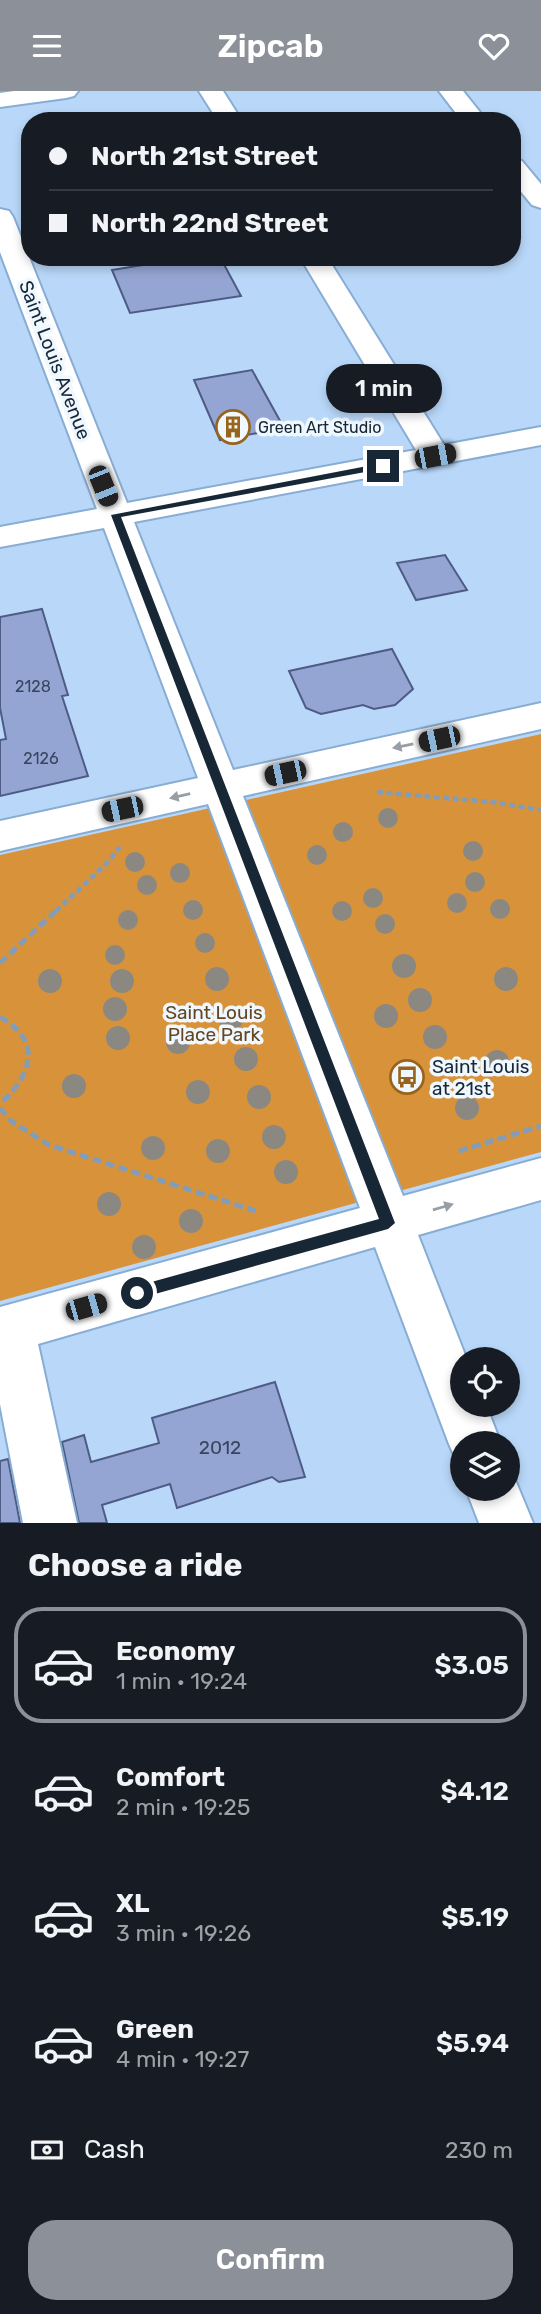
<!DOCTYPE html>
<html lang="en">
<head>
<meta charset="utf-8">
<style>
  :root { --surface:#171b24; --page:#242831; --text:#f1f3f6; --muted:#9ea1a6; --line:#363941; --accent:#8c9099 }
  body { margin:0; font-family:Rubik,sans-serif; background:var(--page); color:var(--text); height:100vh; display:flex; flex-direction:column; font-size:26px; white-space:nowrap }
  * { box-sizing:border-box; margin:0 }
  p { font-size:23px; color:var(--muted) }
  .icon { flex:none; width:38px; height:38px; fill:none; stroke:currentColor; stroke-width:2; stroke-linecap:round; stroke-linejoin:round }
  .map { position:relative; height:1432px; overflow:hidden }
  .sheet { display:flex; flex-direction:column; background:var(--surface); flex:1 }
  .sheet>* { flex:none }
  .top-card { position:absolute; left:21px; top:21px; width:500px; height:154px; border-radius:28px; box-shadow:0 4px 10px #0003; display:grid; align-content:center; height:154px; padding:0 28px; background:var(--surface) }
  .buttons { position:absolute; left:450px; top:1256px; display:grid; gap:14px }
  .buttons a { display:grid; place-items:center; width:70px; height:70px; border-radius:50%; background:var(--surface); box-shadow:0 4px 10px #0003; font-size:35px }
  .end { position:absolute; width:32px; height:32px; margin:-16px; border:9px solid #182736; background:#fff; box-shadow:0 0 0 4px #fff }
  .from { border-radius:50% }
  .bubble { position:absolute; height:49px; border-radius:24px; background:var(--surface); box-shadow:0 4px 10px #0003; font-size:23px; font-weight:600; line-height:49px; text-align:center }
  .car { position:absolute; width:21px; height:42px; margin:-21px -10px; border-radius:9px; box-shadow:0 0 5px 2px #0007; background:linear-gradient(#222 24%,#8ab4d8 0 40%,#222 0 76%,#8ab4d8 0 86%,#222 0) }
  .top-card b { display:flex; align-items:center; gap:24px; height:66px; font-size:26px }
  .top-card b+b { border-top:2px solid var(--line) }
  .top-card i { width:18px; height:18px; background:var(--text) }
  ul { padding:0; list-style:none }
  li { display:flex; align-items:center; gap:21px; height:116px; margin:0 14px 10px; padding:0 14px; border:4px solid transparent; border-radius:28px }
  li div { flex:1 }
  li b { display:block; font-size:26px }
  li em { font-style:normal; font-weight:600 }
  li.on { border-color:var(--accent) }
  li>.icon { width:63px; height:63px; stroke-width:1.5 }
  h2 { padding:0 28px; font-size:32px; line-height:84px }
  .pay { display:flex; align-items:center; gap:18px; height:77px; padding:0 28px; font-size:26px }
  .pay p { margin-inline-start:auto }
  .button { display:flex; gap:14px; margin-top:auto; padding:14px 28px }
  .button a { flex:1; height:80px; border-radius:28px; background:var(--accent); color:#fff; font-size:28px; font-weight:600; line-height:80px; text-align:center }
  header { display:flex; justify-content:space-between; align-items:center; height:91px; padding:0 28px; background:var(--accent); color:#fff; font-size:32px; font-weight:600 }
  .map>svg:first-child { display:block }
</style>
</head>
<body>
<header><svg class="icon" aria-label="menu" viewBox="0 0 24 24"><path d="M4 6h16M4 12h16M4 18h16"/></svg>Zipcab<svg class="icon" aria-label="heart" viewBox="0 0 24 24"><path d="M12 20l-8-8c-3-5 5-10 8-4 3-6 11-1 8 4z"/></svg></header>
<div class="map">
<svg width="541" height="1432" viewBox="0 0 541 1432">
  <rect width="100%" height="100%" fill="#b9d8f9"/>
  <path fill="#d8933a" d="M541,643V1061L0,1210V764Z"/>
  <path fill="#95a5d3" stroke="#4e5c85" stroke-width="2" d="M192,166H220L241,205L130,222L112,179Z
    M252,279L284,337L220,349L194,289Z
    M445,464L467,499L416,509L397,472Z
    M42,518L68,604L62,605L88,685L0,705V649L6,648L0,617V526Z
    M392,558L413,598L395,614L374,618L363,614L321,623L306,617L289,580Z
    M275,1291L305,1386L279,1391L272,1386L177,1417L170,1393L102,1414L107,1432H79L62,1351L84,1344L91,1371L159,1352L152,1327Z
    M8,1368L20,1432H0V1370Z"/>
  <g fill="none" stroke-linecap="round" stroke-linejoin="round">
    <g stroke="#88add4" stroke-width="4">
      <path id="minor" d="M14,0H78L74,5L66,7L0,16V2Z
        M199,0H223L242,30H218Z
        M439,0H463L487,30H462Z
        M513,67L522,70L541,93V117L532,114L513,91Z
        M0,118L9,120L13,126L127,412L416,359L300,166H327L444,354L541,336V354L134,431L233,679L541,612V638L243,705L403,1105L541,1067V1109L418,1144L467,1269H462V1314H486L501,1353H462V1374L457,1371L449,1353L375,1156L38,1253L77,1432H23L0,1313V1216L360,1117L208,713L0,760V730L198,687L104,437L0,456V436L97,418L0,161Z
        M508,1378L511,1379L533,1432H479L466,1398H508Z"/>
    </g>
    <path stroke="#839db8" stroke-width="4.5" stroke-dasharray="6 3.5" stroke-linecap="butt" d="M377,701L492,711L541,719
      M56,820L105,774L120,756"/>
    <path stroke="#839db8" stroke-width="5" stroke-dasharray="9 4.5" stroke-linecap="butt" d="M0,872L58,818
      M0,926C43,950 32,984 0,1013
      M0,1017L11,1030L49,1054L256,1120
      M459,1060L541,1035"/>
    <use href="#minor" fill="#fff" fill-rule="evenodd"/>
  </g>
  <g fill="#8b8882">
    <circle cx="388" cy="727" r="10"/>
    <circle cx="343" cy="741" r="10"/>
    <circle cx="473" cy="760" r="10"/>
    <circle cx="317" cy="764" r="10"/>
    <circle cx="135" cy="771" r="10"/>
    <circle cx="180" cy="782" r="10"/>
    <circle cx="475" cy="791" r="10"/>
    <circle cx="147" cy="794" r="10"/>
    <circle cx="373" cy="807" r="10"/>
    <circle cx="457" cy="812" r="10"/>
    <circle cx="500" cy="818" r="10"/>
    <circle cx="193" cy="819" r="10"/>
    <circle cx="342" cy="820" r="10"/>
    <circle cx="128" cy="829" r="10"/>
    <circle cx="385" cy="833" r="10"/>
    <circle cx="205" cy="852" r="10"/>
    <circle cx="115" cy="864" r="10"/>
    <circle cx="404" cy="875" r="12"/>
    <circle cx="217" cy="888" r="12"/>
    <circle cx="506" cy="888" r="12"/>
    <circle cx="50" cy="890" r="12"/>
    <circle cx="122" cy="890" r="12"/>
    <circle cx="420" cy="909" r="12"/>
    <circle cx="115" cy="918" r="12"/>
    <circle cx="386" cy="925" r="12"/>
    <circle cx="231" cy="928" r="12"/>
    <circle cx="435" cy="946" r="12"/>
    <circle cx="118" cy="947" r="12"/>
    <circle cx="178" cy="951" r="12"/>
    <circle cx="246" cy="968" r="12"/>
    <circle cx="497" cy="971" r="12"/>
    <circle cx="74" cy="995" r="12"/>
    <circle cx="198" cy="1001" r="12"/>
    <circle cx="259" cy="1006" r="12"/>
    <circle cx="467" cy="1017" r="12"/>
    <circle cx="274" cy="1046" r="12"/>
    <circle cx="153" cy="1057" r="12"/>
    <circle cx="218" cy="1060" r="12"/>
    <circle cx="286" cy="1081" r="12"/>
    <circle cx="109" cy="1113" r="12"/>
    <circle cx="191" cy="1130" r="12"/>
    <circle cx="144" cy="1156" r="12"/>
  </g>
  <defs><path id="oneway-solid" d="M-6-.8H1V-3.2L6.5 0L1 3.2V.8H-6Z" transform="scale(1.75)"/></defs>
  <g fill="#979ea5">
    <use href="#oneway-solid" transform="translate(403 655) rotate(168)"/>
    <use href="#oneway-solid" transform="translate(180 705) rotate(167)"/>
    <use href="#oneway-solid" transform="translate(443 1116) rotate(-16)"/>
  </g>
  <path fill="#182736" d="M383,372L388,375L387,377L121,426L395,1132L388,1138L137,1208L129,1202L137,1195L379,1128L111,424Z"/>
  <defs>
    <g id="building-ring" transform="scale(1.75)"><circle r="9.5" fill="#eff7ff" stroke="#98631b" stroke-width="1.5"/><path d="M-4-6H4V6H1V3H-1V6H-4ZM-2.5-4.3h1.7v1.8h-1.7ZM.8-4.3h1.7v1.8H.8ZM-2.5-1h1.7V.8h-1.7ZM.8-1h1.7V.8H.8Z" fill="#98631b"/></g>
    <g id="bus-ring" transform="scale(1.75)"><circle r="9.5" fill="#eff7ff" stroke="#98631b" stroke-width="1.5"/><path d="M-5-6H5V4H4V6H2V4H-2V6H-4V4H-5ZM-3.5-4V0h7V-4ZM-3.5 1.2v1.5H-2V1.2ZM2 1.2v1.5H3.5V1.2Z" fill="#98631b"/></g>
  </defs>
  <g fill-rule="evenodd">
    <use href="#building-ring" x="233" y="336"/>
    <use href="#bus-ring" x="407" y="986"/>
  </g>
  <g text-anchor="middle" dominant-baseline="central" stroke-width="7" stroke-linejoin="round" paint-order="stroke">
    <g font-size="16" fill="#182736" stroke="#eff7ff" text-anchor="start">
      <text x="258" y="336">Green Art Studio</text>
    </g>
    <g font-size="16" fill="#37465d">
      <text x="33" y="595">2128</text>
      <text x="41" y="667">2126</text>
    </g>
    <g font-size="19" fill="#182736" stroke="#eff7ff">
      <text transform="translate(55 269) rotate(69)">Saint Louis Avenue</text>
    </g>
    <g font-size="19" fill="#654620" stroke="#eff7ff">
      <text x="214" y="921">Saint Louis<tspan x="214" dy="22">Place Park</tspan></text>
    </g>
    <g font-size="19" fill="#182736" stroke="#eff7ff" text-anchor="start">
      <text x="432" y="975">Saint Louis<tspan x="432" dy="22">at 21st</tspan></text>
    </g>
    <g font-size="19" fill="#37465d">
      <text x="220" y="1356">2012</text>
    </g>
  </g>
</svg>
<div class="buttons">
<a><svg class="icon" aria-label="locate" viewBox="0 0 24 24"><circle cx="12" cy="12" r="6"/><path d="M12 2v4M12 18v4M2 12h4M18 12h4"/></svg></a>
<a><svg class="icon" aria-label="layers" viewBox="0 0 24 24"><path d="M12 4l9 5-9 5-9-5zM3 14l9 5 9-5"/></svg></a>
</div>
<i class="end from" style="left:137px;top:1202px"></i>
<i class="end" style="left:383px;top:375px"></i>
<div class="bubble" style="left:326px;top:273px;width:116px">1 min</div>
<i class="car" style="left:435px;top:365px;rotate:79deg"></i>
<i class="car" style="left:103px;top:395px;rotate:158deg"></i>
<i class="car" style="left:439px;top:648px;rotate:258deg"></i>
<i class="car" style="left:285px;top:682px;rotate:258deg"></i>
<i class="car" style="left:122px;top:718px;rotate:258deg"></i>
<i class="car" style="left:86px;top:1216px;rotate:74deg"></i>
<div class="top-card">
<b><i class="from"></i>North 21st Street</b>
<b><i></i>North 22nd Street</b>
</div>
</div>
<section class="sheet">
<h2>Choose a ride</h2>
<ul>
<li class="on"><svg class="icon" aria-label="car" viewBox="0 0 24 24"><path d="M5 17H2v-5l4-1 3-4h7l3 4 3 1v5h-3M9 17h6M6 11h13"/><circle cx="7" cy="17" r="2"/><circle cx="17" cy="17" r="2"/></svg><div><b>Economy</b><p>1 min · 19:24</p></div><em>$3.05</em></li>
<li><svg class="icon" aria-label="car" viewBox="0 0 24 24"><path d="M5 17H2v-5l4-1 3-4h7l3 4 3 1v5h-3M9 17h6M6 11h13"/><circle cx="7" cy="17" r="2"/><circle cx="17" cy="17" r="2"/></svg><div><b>Comfort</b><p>2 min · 19:25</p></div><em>$4.12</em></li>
<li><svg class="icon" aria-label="car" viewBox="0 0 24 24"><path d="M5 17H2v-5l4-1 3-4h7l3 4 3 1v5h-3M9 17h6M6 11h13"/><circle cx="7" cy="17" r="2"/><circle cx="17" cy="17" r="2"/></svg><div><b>XL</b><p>3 min · 19:26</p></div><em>$5.19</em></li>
<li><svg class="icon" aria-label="car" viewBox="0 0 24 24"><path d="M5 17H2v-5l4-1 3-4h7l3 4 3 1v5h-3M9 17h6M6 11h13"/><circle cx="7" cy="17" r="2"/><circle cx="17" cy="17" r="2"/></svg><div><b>Green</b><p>4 min · 19:27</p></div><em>$5.94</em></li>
</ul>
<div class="pay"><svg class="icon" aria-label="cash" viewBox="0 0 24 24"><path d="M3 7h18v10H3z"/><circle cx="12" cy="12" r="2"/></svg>Cash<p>230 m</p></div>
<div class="button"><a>Confirm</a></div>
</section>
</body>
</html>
